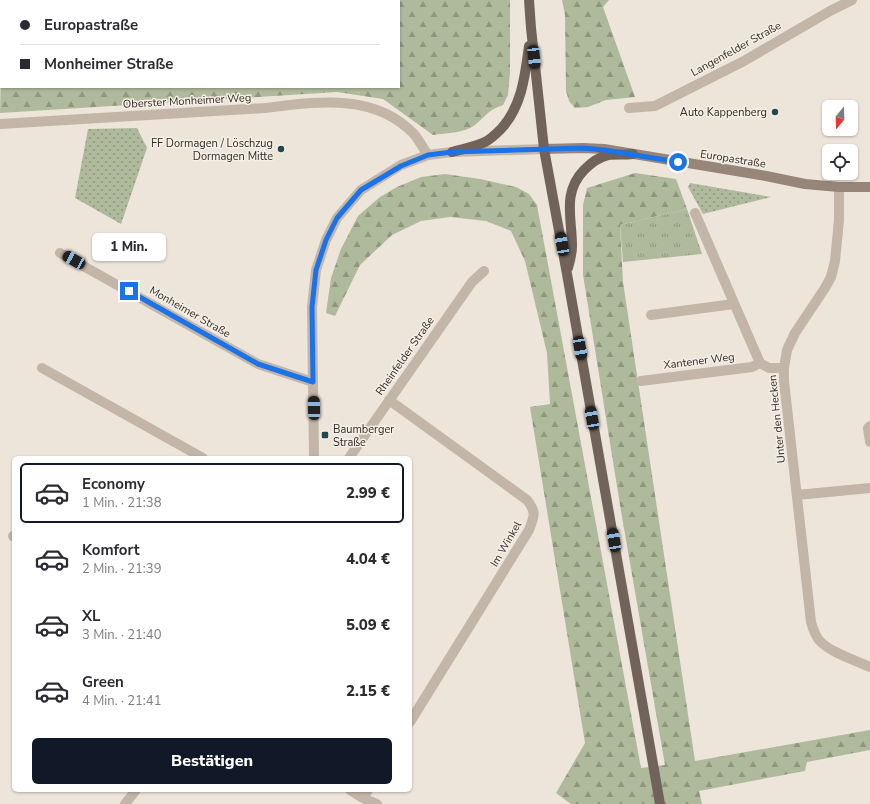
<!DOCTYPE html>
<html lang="de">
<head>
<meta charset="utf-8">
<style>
  :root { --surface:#fff; --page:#f2f2f3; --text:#2b2b33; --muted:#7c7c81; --line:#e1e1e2; --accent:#111827 }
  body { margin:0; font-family:"Nunito Sans",sans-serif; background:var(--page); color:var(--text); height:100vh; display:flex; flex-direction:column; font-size:15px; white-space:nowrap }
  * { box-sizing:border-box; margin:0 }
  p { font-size:13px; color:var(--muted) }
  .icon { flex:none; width:22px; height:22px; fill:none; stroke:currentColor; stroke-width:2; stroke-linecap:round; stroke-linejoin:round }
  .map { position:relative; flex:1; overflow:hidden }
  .panel { position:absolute; left:12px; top:456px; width:400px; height:336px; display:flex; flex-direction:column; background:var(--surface); border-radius:6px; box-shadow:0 1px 3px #0004 }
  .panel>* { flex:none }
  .hud { position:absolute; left:0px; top:0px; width:400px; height:88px; box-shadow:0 1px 3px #0004; display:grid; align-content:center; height:88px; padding:0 20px; background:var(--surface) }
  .needle { width:26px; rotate:199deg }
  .buttons { position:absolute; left:822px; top:100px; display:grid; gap:8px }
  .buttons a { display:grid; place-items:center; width:36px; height:36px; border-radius:6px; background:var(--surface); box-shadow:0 1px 3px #0004; font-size:20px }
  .end { position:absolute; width:18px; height:18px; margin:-9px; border:5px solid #1a73e8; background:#fff; box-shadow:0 0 0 2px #fff }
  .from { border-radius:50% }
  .bubble { position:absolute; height:28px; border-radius:6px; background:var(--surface); box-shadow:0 1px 3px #0004; font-size:13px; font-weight:800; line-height:28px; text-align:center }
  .car { position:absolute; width:12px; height:24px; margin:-12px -6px; border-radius:5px; box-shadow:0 0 3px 1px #0007; background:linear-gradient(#222 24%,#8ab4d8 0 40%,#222 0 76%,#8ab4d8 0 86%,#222 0) }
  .hud b { display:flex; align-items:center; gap:14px; height:38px; font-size:15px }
  .hud b+b { border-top:1px solid var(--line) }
  .hud i { width:10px; height:10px; background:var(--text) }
  ul { padding:7px 0 0; list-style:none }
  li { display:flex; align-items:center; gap:12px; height:60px; margin:0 8px 6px; padding:0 12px; border:2px solid transparent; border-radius:6px }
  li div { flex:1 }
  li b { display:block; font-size:15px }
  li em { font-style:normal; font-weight:800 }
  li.selected { border-color:var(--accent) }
  li>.icon { width:36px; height:36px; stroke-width:1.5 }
  .cta { display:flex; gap:8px; margin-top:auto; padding:8px 20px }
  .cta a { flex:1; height:46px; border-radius:6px; background:var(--accent); color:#fff; font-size:16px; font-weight:800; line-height:46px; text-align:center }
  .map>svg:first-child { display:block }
</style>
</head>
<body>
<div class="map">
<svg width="870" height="804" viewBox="0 0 870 804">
  <defs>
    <pattern id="grass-dots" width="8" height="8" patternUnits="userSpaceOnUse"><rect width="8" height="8" fill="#afba9c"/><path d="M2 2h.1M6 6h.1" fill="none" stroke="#8f977f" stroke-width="1.8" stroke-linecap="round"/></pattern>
    <pattern id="forest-firs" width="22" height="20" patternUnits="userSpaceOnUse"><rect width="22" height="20" fill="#afba9c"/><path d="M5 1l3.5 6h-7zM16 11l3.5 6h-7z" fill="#8f977f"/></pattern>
    <pattern id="park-tufts" width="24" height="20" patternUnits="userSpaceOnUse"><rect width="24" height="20" fill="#afba9c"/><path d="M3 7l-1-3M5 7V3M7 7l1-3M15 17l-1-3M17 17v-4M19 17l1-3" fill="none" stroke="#8f977f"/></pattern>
  </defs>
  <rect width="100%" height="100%" fill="#ede4da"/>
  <path fill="url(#grass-dots)" d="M137,128L147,148L121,224L75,198L88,129Z
    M690,183L771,197L703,214L688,187Z"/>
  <path fill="url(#forest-firs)" d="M0,0H510V72L508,95L503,105C488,110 486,116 475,125C464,133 447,133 433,135L383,99L337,92L0,113L1,73V87H399V1L1,2Z
    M562,0H609L603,7L635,97L606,100L588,107L575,108L569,101L566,91L565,15Z
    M635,173L676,179L687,209L620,225L623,282L695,761L870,730V750L807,762L805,771L699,791L702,804H571L556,793L585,743L530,407L550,404L547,353L525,261L511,231L486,221L450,217L421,221L392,235L360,265L335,316L326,313L331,278L341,249L358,216L380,197L397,187L421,177L445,174L480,179L516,187L529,194L537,205L641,768L665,765L620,505L583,275V205L587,188Z"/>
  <path fill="url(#park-tufts)" d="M687,209L702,254L623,262L620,225Z"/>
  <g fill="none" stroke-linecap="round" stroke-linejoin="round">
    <path stroke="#c3b5a8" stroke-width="10" d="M629,108L655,106L744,61L830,11L852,0
      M0,124L265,108C316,102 374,92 414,134C419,140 423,148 428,155
      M839,187V220L835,261L831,277L825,288L795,333L787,350L784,368V381L811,622C813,629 815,635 819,640C829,652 855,660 870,667
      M695,213L760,363L769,368H784
      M60,253L258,364L313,382
      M651,315L734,304
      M42,368L203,458
      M641,381L752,367L760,363
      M389,400L527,500C537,513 534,516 529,530L410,722
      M870,426L868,428L870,442
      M314,458L312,307L316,270L326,240L337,218L361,190L401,165L428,155L452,152L544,149
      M349,458L472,282L484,271
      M797,495L870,488
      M13,536L14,537
      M350,790L363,798
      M368,790L363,798L377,804
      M125,804L136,790"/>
    <path stroke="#97857a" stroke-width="10" d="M544,149L583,148L604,149L766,176L805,184L839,187H870"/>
    <path stroke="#71625a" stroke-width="10" d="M529,0L531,28L544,149L567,274L660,804
      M452,152C462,149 475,147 485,142C491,139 496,134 501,129C522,106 525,76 529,46
      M568,268C570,261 572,253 572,246C572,218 562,193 584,170C590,164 599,157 608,155C616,154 625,155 633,154"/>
  </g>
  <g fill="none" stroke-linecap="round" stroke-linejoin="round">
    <path stroke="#1a73e8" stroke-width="5" d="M129,291L258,364L313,382L312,307L316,270L326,240L337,218L361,190L401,166L428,155L452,152L583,148L604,150L678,162"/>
  </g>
  <g fill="#22494d" stroke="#f6efe5" stroke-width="1.5">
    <circle cx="775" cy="112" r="4"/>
    <circle cx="281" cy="149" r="4"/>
    <rect x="321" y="431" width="8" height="8" rx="2"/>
  </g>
  <g text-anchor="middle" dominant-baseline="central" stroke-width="3" stroke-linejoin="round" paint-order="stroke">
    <g font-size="11" fill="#312a27" stroke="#f6efe5">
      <text transform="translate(736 49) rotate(-29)">Langenfelder Straße</text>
      <text transform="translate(187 101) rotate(-3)">Oberster Monheimer Weg</text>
      <text transform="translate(733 159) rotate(9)">Europastraße</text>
      <text transform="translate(190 312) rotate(30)">Monheimer Straße</text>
      <text transform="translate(405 356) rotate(-55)">Rheinfelder Straße</text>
      <text transform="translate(699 361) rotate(-7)">Xantener Weg</text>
      <text transform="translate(777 419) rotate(-96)">Unter den Hecken</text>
      <text transform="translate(506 544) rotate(-60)">Im Winkel</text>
    </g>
    <g font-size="11" fill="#312a27" stroke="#f6efe5" text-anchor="end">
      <text x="767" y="112">Auto Kappenberg</text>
      <text x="273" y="143">FF Dormagen / Löschzug<tspan x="273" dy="13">Dormagen Mitte</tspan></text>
      <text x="333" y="429" text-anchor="start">Baumberger<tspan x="333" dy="13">Straße</tspan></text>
    </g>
  </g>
</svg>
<div class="buttons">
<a><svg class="needle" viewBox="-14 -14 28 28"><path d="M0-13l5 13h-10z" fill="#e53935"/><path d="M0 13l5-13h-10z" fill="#7c7c81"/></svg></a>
<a><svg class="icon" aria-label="locate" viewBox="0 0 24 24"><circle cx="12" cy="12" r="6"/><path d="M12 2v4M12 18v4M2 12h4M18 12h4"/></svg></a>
</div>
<i class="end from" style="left:678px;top:162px"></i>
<i class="end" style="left:129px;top:291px"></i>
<div class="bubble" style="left:92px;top:233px;width:74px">1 Min.</div>
<i class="car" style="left:534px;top:57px;rotate:174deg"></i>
<i class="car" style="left:562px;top:244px;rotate:350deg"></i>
<i class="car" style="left:74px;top:260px;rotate:299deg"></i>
<i class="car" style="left:580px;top:348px;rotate:170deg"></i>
<i class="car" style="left:314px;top:408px;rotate:359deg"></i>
<i class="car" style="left:592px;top:418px;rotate:350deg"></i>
<i class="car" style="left:614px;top:540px;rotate:350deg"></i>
<div class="hud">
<b><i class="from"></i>Europastraße</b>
<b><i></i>Monheimer Straße</b>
</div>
<section class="panel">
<ul>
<li class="selected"><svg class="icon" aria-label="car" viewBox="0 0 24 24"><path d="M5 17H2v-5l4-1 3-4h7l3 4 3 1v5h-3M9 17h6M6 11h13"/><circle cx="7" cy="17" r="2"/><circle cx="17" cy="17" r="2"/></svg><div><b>Economy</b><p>1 Min. · 21:38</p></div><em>2.99 €</em></li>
<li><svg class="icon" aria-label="car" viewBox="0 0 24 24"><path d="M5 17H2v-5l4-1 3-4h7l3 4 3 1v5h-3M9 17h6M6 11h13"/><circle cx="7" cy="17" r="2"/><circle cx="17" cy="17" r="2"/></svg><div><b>Komfort</b><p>2 Min. · 21:39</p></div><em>4.04 €</em></li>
<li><svg class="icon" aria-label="car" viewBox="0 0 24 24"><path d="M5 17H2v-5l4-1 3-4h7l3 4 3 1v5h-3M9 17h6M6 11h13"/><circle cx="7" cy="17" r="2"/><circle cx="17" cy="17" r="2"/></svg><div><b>XL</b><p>3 Min. · 21:40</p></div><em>5.09 €</em></li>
<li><svg class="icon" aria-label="car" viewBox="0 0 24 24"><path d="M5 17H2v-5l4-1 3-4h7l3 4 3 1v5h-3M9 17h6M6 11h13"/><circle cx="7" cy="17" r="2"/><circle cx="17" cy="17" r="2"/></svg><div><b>Green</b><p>4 Min. · 21:41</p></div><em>2.15 €</em></li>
</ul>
<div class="cta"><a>Bestätigen</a></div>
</section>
</div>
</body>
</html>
